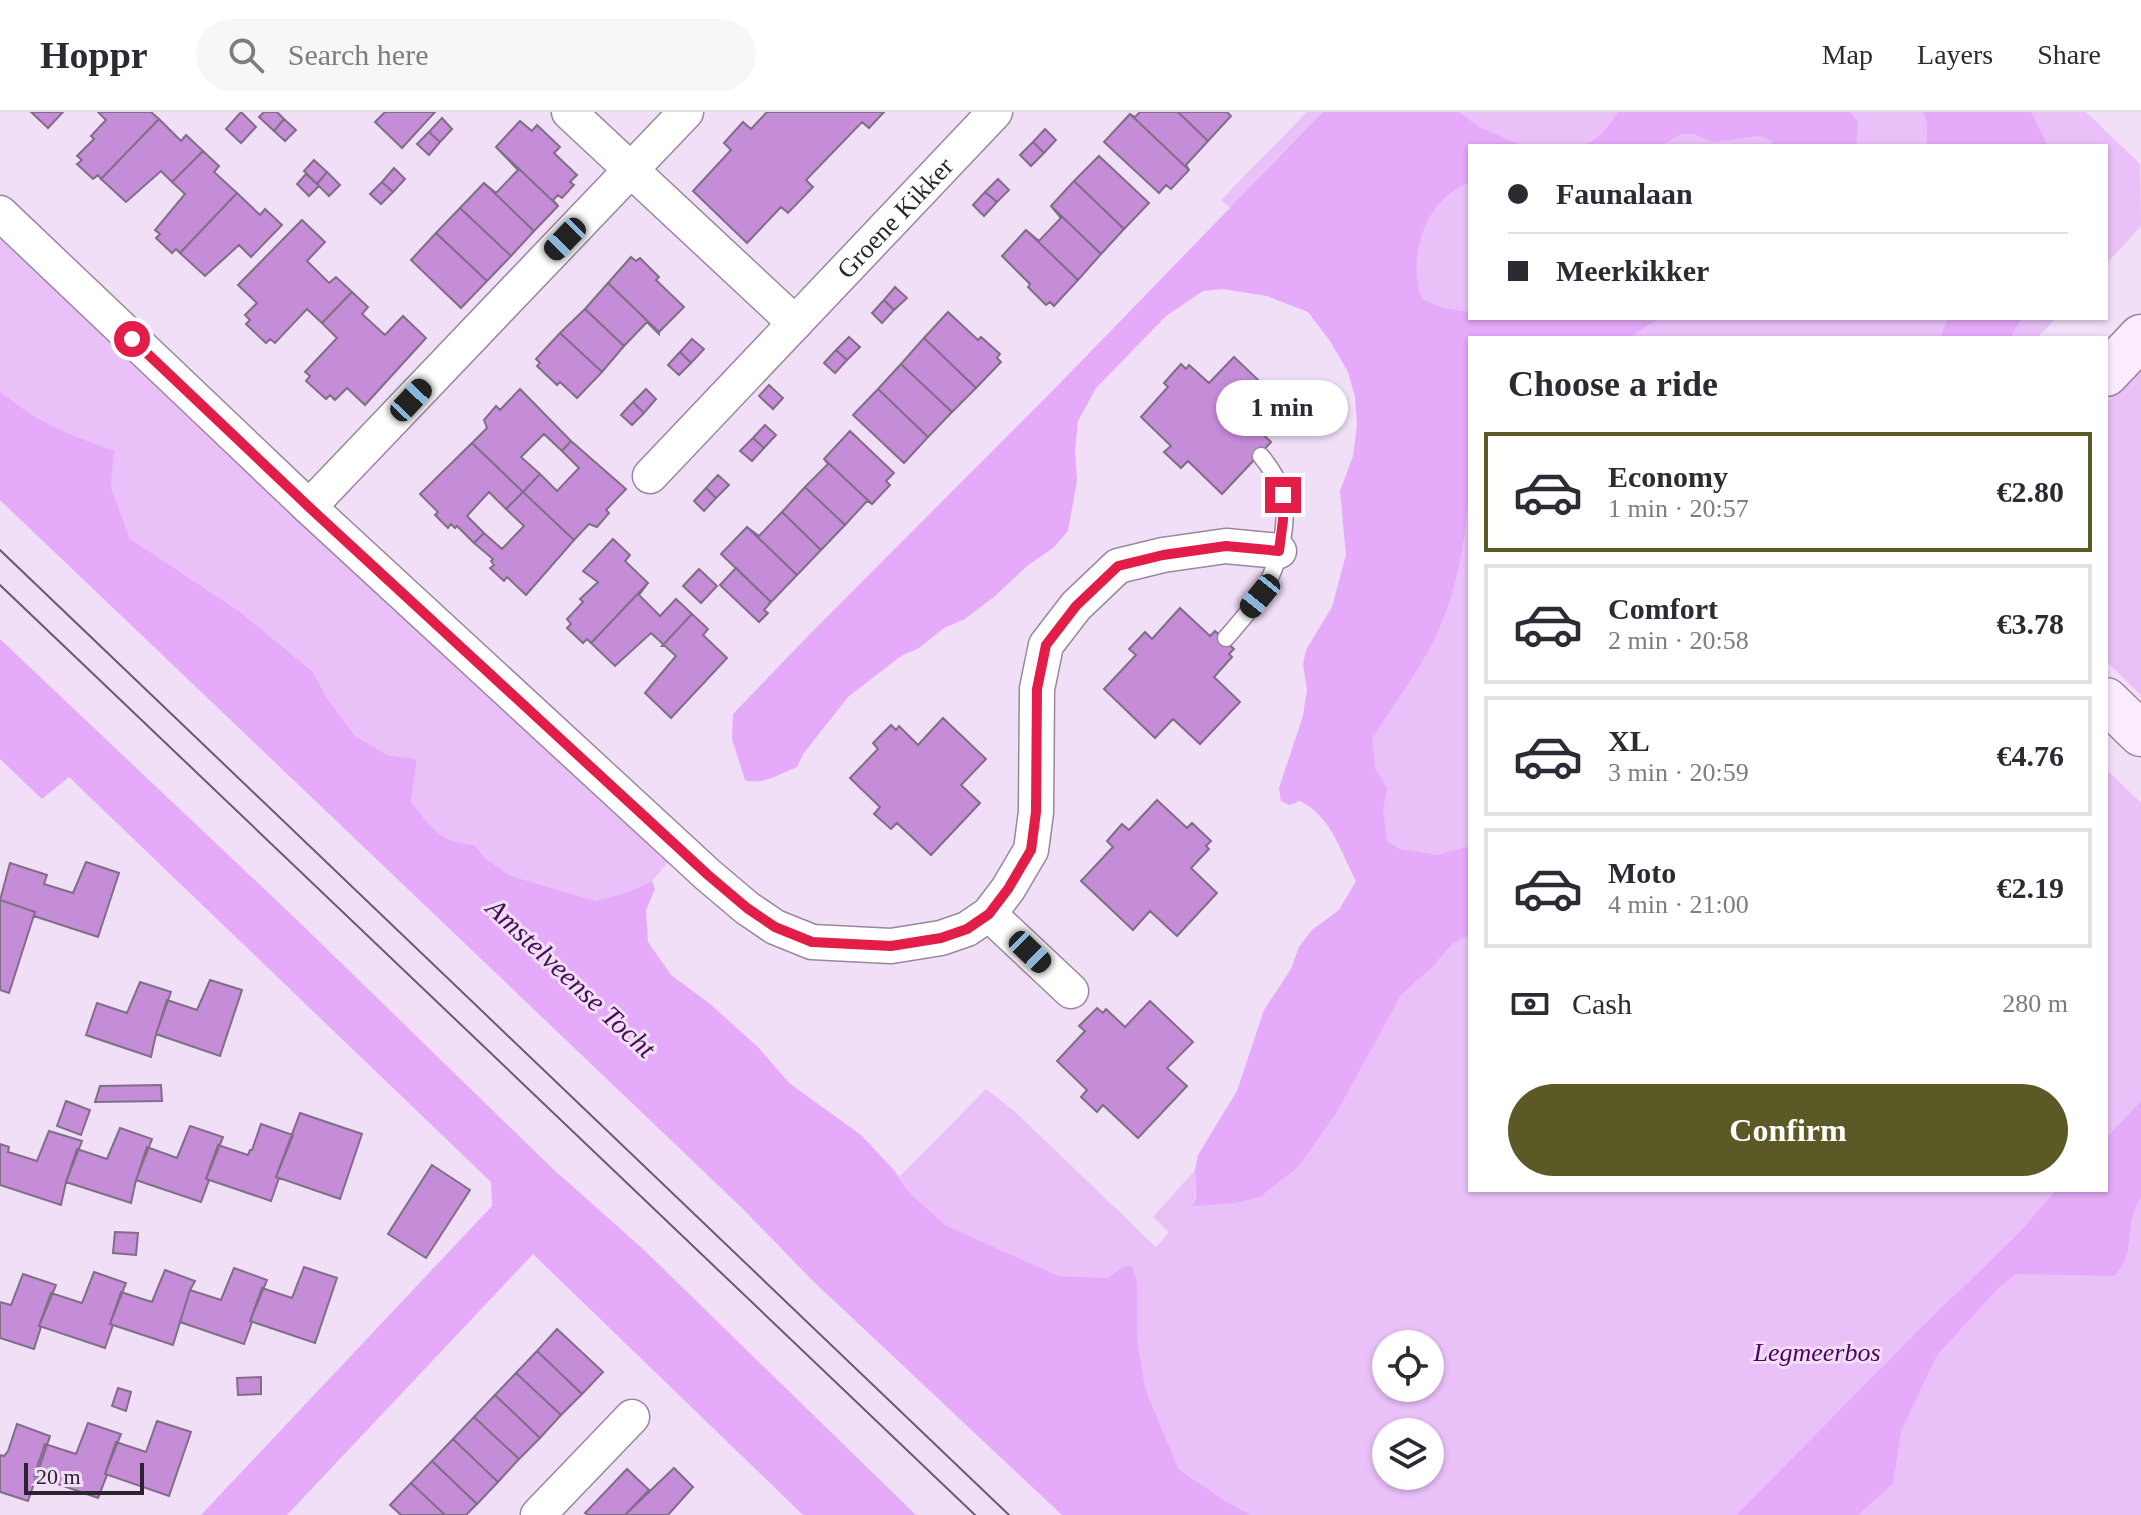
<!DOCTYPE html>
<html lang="en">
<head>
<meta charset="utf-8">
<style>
  :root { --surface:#fff; --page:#f7f7f7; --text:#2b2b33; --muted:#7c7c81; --line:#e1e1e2; --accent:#5b5926 }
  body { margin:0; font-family:Georgia,serif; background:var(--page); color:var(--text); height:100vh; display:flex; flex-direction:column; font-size:30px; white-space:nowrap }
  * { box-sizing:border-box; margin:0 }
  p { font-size:26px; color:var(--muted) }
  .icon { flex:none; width:44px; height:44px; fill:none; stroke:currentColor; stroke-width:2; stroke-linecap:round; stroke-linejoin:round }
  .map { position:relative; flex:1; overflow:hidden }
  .sheet { position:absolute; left:1468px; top:224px; width:640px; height:856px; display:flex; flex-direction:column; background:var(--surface); border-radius:0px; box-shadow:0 2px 6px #0004 }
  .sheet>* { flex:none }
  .banner { position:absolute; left:1468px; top:32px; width:640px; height:176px; border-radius:0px; box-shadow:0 2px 6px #0004; display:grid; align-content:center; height:176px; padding:0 40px; background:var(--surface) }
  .controls { position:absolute; left:1372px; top:1218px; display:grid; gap:16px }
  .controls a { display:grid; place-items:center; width:72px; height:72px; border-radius:50%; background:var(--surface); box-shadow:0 2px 6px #0004; font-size:40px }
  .scale { position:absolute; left:24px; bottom:20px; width:120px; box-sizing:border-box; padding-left:8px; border:4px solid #2b242e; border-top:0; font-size:22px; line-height:28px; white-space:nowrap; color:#2b242e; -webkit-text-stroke:6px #f1def7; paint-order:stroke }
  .end { position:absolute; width:36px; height:36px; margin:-18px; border:10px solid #e11d48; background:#fff; box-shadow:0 0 0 4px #fff }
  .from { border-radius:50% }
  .bubble { position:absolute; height:56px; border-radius:28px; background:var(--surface); box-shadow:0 2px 6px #0004; font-size:26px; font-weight:700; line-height:56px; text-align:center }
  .car { position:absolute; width:24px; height:48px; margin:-24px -12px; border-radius:10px; box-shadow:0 0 6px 2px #0007; background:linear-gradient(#222 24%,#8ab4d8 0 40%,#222 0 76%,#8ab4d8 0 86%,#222 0) }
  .banner b { display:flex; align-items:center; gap:28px; height:76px; font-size:30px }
  .banner b+b { border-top:2px solid var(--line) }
  .banner i { width:20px; height:20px; background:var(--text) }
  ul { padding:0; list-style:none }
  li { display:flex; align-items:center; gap:24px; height:120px; margin:0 16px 12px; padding:0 24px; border:4px solid var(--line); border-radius:0px }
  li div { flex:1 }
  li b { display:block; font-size:30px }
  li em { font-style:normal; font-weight:700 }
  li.selected { border-color:var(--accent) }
  li>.icon { width:72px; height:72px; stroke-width:1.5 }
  h2 { padding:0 40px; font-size:36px; line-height:96px }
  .pay { display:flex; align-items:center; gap:20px; height:88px; padding:0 40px; font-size:30px }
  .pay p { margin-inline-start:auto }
  .button { display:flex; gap:16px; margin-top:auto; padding:16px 40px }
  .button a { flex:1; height:92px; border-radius:48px; background:var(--accent); color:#fff; font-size:32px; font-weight:700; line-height:92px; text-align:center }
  header { display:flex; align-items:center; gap:48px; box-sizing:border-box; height:112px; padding:0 40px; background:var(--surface); border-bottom:2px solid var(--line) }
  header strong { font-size:38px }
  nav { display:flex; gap:44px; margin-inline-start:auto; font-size:28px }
  .search { width:560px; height:72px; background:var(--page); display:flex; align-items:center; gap:20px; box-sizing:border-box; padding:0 28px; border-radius:44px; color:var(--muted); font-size:30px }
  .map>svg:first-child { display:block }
</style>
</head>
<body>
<header>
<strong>Hoppr</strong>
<div class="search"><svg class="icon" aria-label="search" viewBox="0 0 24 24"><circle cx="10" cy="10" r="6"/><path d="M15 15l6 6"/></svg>Search here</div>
<nav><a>Map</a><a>Layers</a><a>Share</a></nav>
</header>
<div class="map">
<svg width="2141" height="1403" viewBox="0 0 2141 1403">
  <rect width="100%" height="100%" fill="#f1def7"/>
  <path fill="#eac0f9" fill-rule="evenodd" d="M1307,0H2086L2140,52L2141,114L2106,152V34H1470V206H2056L2037,226H1470V1078H2106V657L2141,691V1403H1097L1123,1155L1107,1166L1059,1164L945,1113L908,1079L899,1065L986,977L1013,998L1156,1135L1169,1120L1153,1105L1195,1058V1090L1380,835L1329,547L1394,324L1361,206L1221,88ZM1386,1232H1430V1276H1386ZM1386,1320H1430V1364H1386Z
    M0,99L680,736L652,769L631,779L596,789L511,764L486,747L474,733C440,730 432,716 411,690L417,647L387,643L355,624L327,586L313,560L239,499L130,427L111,375L114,338C69,323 37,311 0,279Z
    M2141,253V583L2106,549V291Z"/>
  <path fill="#e5aaf9" d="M1323,0H1459L1479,15L1523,34H1470V71C1425,85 1406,147 1422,187L1442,196L1470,200V206H1660L1628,226H1470C1470,323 1478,426 1439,517C1421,557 1395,590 1372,627L1375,656L1387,676L1383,698L1387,729L1399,737L1438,743L1470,734V823L1453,831L1432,855L1401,883L1335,1003L1298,1055L1260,1085L1235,1091L1193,1094L1196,1086L1195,1058L1198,1043L1237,979L1264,898L1291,857L1299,835L1312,818L1339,798L1356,769C1340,739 1332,705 1300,689L1289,693L1281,689L1279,676L1303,604L1307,578L1303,552L1306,538L1332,495L1346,443L1340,379L1353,344L1357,313L1355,285L1348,260L1330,229L1308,200L1267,184L1222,177L1203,179L1166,204L1096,276L1078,309L1075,338L1077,368L1068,419L1053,436L1027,454L995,484L965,507L944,516L919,536L901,544L848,585L803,642L797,655C781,661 762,674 745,668L732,627L733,602L809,523L1067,264Z
    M1618,0H1850L1858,10L1856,34H1775L1770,28L1758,24L1714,30L1694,22H1681L1661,34H1582C1599,27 1608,16 1618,0Z
    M1923,0H2031L2048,34H1927V9Z
    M1948,206H2022L2010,226H1940Z
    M0,279C37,311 69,323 114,338L111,375L130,427L239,499L313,560L327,586L355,624L387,643L417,647L411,690C432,716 440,730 474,733L486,747L511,764L596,789L631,779L652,769L655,777L646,798L648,830L671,863L709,891L759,936L789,971L861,1023L894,1058L908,1079L945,1113L1059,1164L1107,1166L1123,1155L1132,1154L1137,1171V1228L1145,1276L1178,1357L1225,1389L1250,1403H1062L812,1168L741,1095L0,388Z
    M0,527L297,808L553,1057L643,1137L916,1403H803L533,1142L287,1403H201L492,1094L491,1070L69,665L42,687L0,647Z
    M2141,989V1085C2123,1109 2137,1143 2114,1164L2016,1162L2000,1174L1937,1243L1901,1319L1893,1371L1858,1403H1736L1928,1209L2019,1121L2056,1078H2106V1026Z"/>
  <path fill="#c58cd8" stroke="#7f6e85" stroke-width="2" d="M31,0H63L48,16Z
    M98,0H151L159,7L101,67L98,63L93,67L77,52L82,48L77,44L94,27L91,24L106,8Z
    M241,0L256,15L241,31L226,17Z
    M264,0H277L284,7L274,19L259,5Z
    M385,0H435L402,36L375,10Z
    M767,0H884L869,16L862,10L806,68L813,75L788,101L781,95L747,131L693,79L731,38L724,31L743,10L751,17Z
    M1140,0H1178L1208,29L1186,53L1189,58L1130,2L1135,5Z
    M1178,0H1227L1231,4L1208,29Z
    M1130,2L1189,58L1171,77L1166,73L1159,81L1104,30Z
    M442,6L452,17L440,30L429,20Z
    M159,7L181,29L186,23L203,39L172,70L161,59L126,90L101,67Z
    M284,7L296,18L285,29L274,19Z
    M520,9L532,19L537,13L560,35L554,41L577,63L570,70L574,73L562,86L558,83L553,88L558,94L496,35Z
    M1045,17L1056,28L1044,41L1033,30Z
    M429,20L440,30L429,43L417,32Z
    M1033,30L1044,41L1031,54L1020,43Z
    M496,35L558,94L534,119L484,71L496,81L518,58Z
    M203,39L219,54L214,60L237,81L180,141L176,137L172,141L156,126L160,122L155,118L185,82L172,70Z
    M1099,44L1149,91L1124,117L1074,69Z
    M314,48L327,60L317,72L304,59Z
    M394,56L405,67L393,80L382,70Z
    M327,60L340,73L329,84L317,72Z
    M306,62L319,74L309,84L297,72Z
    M998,67L1009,78L997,90L985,80Z
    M1074,69L1124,117L1101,142L1051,94Z
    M382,70L393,80L381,92L370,82Z
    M484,71L534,119L511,144L460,96Z
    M985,80L997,90L984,104L973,93Z
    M237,81L260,103L265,97L282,113L251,145L239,133L205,164L180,141Z
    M1051,94L1101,142L1078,168L1026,118L1039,129L1061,106Z
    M460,96L511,144L487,169L436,121Z
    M302,108L325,130L307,149L329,171L336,165L352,180L322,211L307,197L275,231L270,227L266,231L246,212L250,208L245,203L257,191L238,173Z
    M1026,118L1078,168L1054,194L1050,190L1046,193L1028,175L1030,172L1002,144Z
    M436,121L487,169L461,196L411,148Z
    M631,145L636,149L640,146L659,165L656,168L684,195L659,220L608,171Z
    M608,171L659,220V222L647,210L624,234L585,197Z
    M895,175L907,186L894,198L884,188Z
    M352,180L368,195L362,202L385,223L403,204L426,226L365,293L347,276L335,288L330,283L326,287L306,269L310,264L305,260L337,226L322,211Z
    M884,188L894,198L882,211L872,201Z
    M585,197L624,234L602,260L560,221Z
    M948,200L978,228L981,225L1000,242L997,246L1001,250L976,276L924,226Z
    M560,221L602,260L577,286L560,270L557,273L537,254L540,251L536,247Z
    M849,225L860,235L847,248L836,238Z
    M924,226L976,276L952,300L901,252Z
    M692,227L704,237L691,251L680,240Z
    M836,238L847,248L835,261L824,251Z
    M680,240L691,251L679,263L668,253Z
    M1234,245L1276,285L1252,312L1271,330L1222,382L1188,349L1181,356L1164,340L1171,334L1141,305L1168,275L1164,271L1181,252L1186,257L1189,253L1209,271Z
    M901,252L952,300L928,325L878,277Z
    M769,273L783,286L773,297L759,284Z
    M520,277L571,329L562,339L544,322L521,345L540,362L523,380L472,331L487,316L484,308L496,294L500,298Z
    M646,277L656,287L644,301L633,290Z
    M878,277L928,325L904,351L853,303Z
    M633,290L644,301L632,313L621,303Z
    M765,313L776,323L764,336L753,326Z
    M850,319L894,361L886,369L890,373L872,392L824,347Z
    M753,326L764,336L752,349L740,339Z
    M571,329L626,377L606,398L609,401L597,415L589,412L574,428L523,380L540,362L557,379L579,356L562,339Z
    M472,331L523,380L506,397L489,380L467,404L484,421L474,431L457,414L455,416L451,412L448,416L435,403L438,400L420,382Z
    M824,347L872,392L867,389L845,413L805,375L828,352Z
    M718,363L729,373L716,386L706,376Z
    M805,375L845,413L821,438L782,400Z
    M706,376L716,386L704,399L694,389Z
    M523,380L574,428L526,483L507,465L504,469L490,456L494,453L491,449L493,447L474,431L484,421L502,437L524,414L506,397Z
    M782,400L821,438L797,463L747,415L759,424Z
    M747,415L797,463L771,490L721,442Z
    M613,427L630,443L625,449L648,471L591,531L587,527L583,531L567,516L571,512L567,507L583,490L580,487L598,470L583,459Z
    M736,456L771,490L764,498L768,501L759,510L720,473Z
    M699,457L717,474L701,491L683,474Z
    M648,471L639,483L660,504L676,487L692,502L662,534L663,532L651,521L615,554L591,531Z
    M1180,496L1210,524L1215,519L1234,537L1229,542L1232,545L1214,565L1240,590L1200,632L1173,607L1155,626L1104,577L1136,543L1129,537L1145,520L1152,527Z
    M692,502L708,517L703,523L727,546L671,606L645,581L676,544L665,534H662Z
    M943,606L986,647L961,673L980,691L931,743L897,711L891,717L874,702L880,695L850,666L878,637L873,631L891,613L896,618L899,614L918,633Z
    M1157,688L1187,716L1192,711L1211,729L1206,734L1209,737L1191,756L1217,781L1177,824L1150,799L1133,818L1081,769L1113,735L1107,729L1122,712L1129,718Z
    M86,750L119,761L98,825L34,804L35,800L0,788L10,751L47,763L44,772L73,781Z
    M0,788L35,800L9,881L0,878Z
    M210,868L242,878L220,944L156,922L167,888L197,898Z
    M140,870L171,880L156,922L151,945L86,923L97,891L127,901Z
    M1150,889L1193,930L1167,956L1187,974L1138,1026L1103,993L1097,1000L1081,985L1087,978L1057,949L1085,919L1079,914L1097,896L1103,901L1106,897L1125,915Z
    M161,973L162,989L95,990L100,974Z
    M66,989L90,998L81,1023L57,1014Z
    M300,1001L362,1022L340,1087L276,1065Z
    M261,1012L293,1023L276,1065L279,1066L271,1089L206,1067L218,1033L248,1043L250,1038H252Z
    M190,1014L223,1025L206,1067L209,1068L201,1090L136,1068L147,1035L177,1046Z
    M120,1016L152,1027L136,1068L131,1091L66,1070L77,1037L107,1047Z
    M49,1019L82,1029L66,1070L61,1093L0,1073V1032L9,1035L8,1040L37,1049Z
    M432,1053L470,1078L426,1146L388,1122Z
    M115,1120L138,1121L136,1143L113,1141Z
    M304,1155L337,1166L315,1231L250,1209L262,1176L292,1186Z
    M234,1156L267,1168L250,1209L252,1210L244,1232L180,1210L190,1178L221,1188Z
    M165,1158L195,1169L190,1178L173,1233L110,1212L121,1180L152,1190Z
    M94,1160L126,1171L110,1212L113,1213L105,1236L39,1214L51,1181L82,1191Z
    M23,1162L56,1173L39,1214L41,1215L34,1237L0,1226V1190L11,1193Z
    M557,1217L603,1260L582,1282L537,1239Z
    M537,1239L582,1282L561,1303L516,1261Z
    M516,1261L561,1303L540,1326L495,1283Z
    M261,1265V1282L238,1283L237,1266Z
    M118,1276L131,1280L126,1299L112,1294Z
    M495,1283L540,1326L519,1347L474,1305Z
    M474,1305L519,1347L498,1370L453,1327Z
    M157,1309L191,1320L169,1384L105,1362L116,1330L146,1340Z
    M88,1311L121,1322L105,1362L107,1363L98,1386L34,1364L45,1332L76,1342Z
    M17,1312L50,1324L28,1389L0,1380V1343L4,1344L8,1339Z
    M453,1327L498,1370L477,1392L432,1349Z
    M432,1349L477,1392L466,1403H445L411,1371Z
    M674,1356L693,1375L668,1403H625Z
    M627,1357L649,1378L625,1403H588L585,1401Z
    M411,1371L445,1403H401L390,1393Z"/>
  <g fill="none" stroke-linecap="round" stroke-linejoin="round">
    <g stroke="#99879f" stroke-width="19">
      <path id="lane" d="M1226,526C1238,512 1251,498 1261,482C1278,456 1290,412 1282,381C1278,367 1270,355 1261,344"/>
    </g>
    <g stroke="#99879f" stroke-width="37">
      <g id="street">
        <path d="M569,0L795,211"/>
        <path d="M0,101L309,395L708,763L747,796L775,815L812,830L891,834L941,826L967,817L989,802L1008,777L1031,738L1036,700L1037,577L1046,533L1076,494L1118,454L1163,443L1226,434L1279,439"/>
        <path id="s1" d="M650,364L995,0"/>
        <path d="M309,395L686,0"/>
        <path d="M989,802L1071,879"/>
        <path d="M538,1403L632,1305"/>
      </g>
    </g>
    <g stroke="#99879f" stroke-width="47">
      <path id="secondary" d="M2106,262L2141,225
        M2106,588L2141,622"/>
    </g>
    <use href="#lane" stroke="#fff" stroke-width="16"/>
    <use href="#street" stroke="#fff" stroke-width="34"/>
    <use href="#secondary" stroke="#faecfe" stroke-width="44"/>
    <path stroke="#665c6a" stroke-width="2" d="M0,438L1009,1403
      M0,473L975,1403"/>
  </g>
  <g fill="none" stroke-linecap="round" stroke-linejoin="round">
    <path stroke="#e11d48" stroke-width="10" d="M132,227L309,395L708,763L747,796L775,815L812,830L891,834L941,826L967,817L989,802L1008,777L1031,738L1036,700L1037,577L1046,533L1076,494L1118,454L1163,443L1226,434L1279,439L1283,408V383"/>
  </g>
  <g text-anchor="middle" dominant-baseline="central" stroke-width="6" stroke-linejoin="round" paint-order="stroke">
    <g font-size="26" fill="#2b242e" stroke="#f1def7">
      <text stroke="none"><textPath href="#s1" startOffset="356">Groene Kikker</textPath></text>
    </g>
    <g font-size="26" font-style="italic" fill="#4f0063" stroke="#f1def7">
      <text x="1817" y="1240">Legmeerbos</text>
    </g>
    <g font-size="28" font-style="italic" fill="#450f55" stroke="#f1def7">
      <text transform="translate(571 866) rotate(43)">Amstelveense Tocht</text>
    </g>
  </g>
</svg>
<div class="controls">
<a><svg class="icon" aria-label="locate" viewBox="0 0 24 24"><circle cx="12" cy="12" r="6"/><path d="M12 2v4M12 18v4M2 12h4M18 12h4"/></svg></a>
<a><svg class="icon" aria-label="layers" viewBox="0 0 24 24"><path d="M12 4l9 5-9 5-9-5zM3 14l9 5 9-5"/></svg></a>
</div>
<div class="scale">20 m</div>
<i class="end from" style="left:132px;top:227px"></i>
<i class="end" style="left:1283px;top:383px"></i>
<div class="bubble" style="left:1216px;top:268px;width:132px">1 min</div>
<i class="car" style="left:565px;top:127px;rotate:224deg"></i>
<i class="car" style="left:411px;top:288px;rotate:43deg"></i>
<i class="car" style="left:1260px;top:484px;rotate:219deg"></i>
<i class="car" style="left:1030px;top:840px;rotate:134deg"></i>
<div class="banner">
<b><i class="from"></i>Faunalaan</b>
<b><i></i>Meerkikker</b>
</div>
<section class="sheet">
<h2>Choose a ride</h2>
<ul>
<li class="selected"><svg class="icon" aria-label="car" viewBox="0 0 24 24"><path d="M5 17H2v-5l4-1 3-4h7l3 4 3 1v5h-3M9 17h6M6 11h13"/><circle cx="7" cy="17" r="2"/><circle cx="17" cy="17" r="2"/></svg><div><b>Economy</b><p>1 min · 20:57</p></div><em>€2.80</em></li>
<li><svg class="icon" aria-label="car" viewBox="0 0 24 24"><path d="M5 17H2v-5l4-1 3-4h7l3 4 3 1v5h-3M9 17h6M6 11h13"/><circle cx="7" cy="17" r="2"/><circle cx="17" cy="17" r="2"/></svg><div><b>Comfort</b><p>2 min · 20:58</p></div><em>€3.78</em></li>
<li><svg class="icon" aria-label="car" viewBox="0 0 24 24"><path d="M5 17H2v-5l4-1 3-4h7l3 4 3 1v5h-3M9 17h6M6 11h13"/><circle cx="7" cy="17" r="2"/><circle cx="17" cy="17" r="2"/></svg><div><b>XL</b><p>3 min · 20:59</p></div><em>€4.76</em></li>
<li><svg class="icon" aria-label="car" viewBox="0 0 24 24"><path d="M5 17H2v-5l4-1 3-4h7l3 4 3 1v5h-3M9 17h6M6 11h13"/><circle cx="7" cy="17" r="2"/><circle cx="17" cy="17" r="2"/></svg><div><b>Moto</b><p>4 min · 21:00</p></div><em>€2.19</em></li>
</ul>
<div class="pay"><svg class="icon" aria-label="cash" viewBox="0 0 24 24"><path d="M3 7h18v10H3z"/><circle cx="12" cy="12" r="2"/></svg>Cash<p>280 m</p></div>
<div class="button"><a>Confirm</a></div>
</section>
</div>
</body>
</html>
